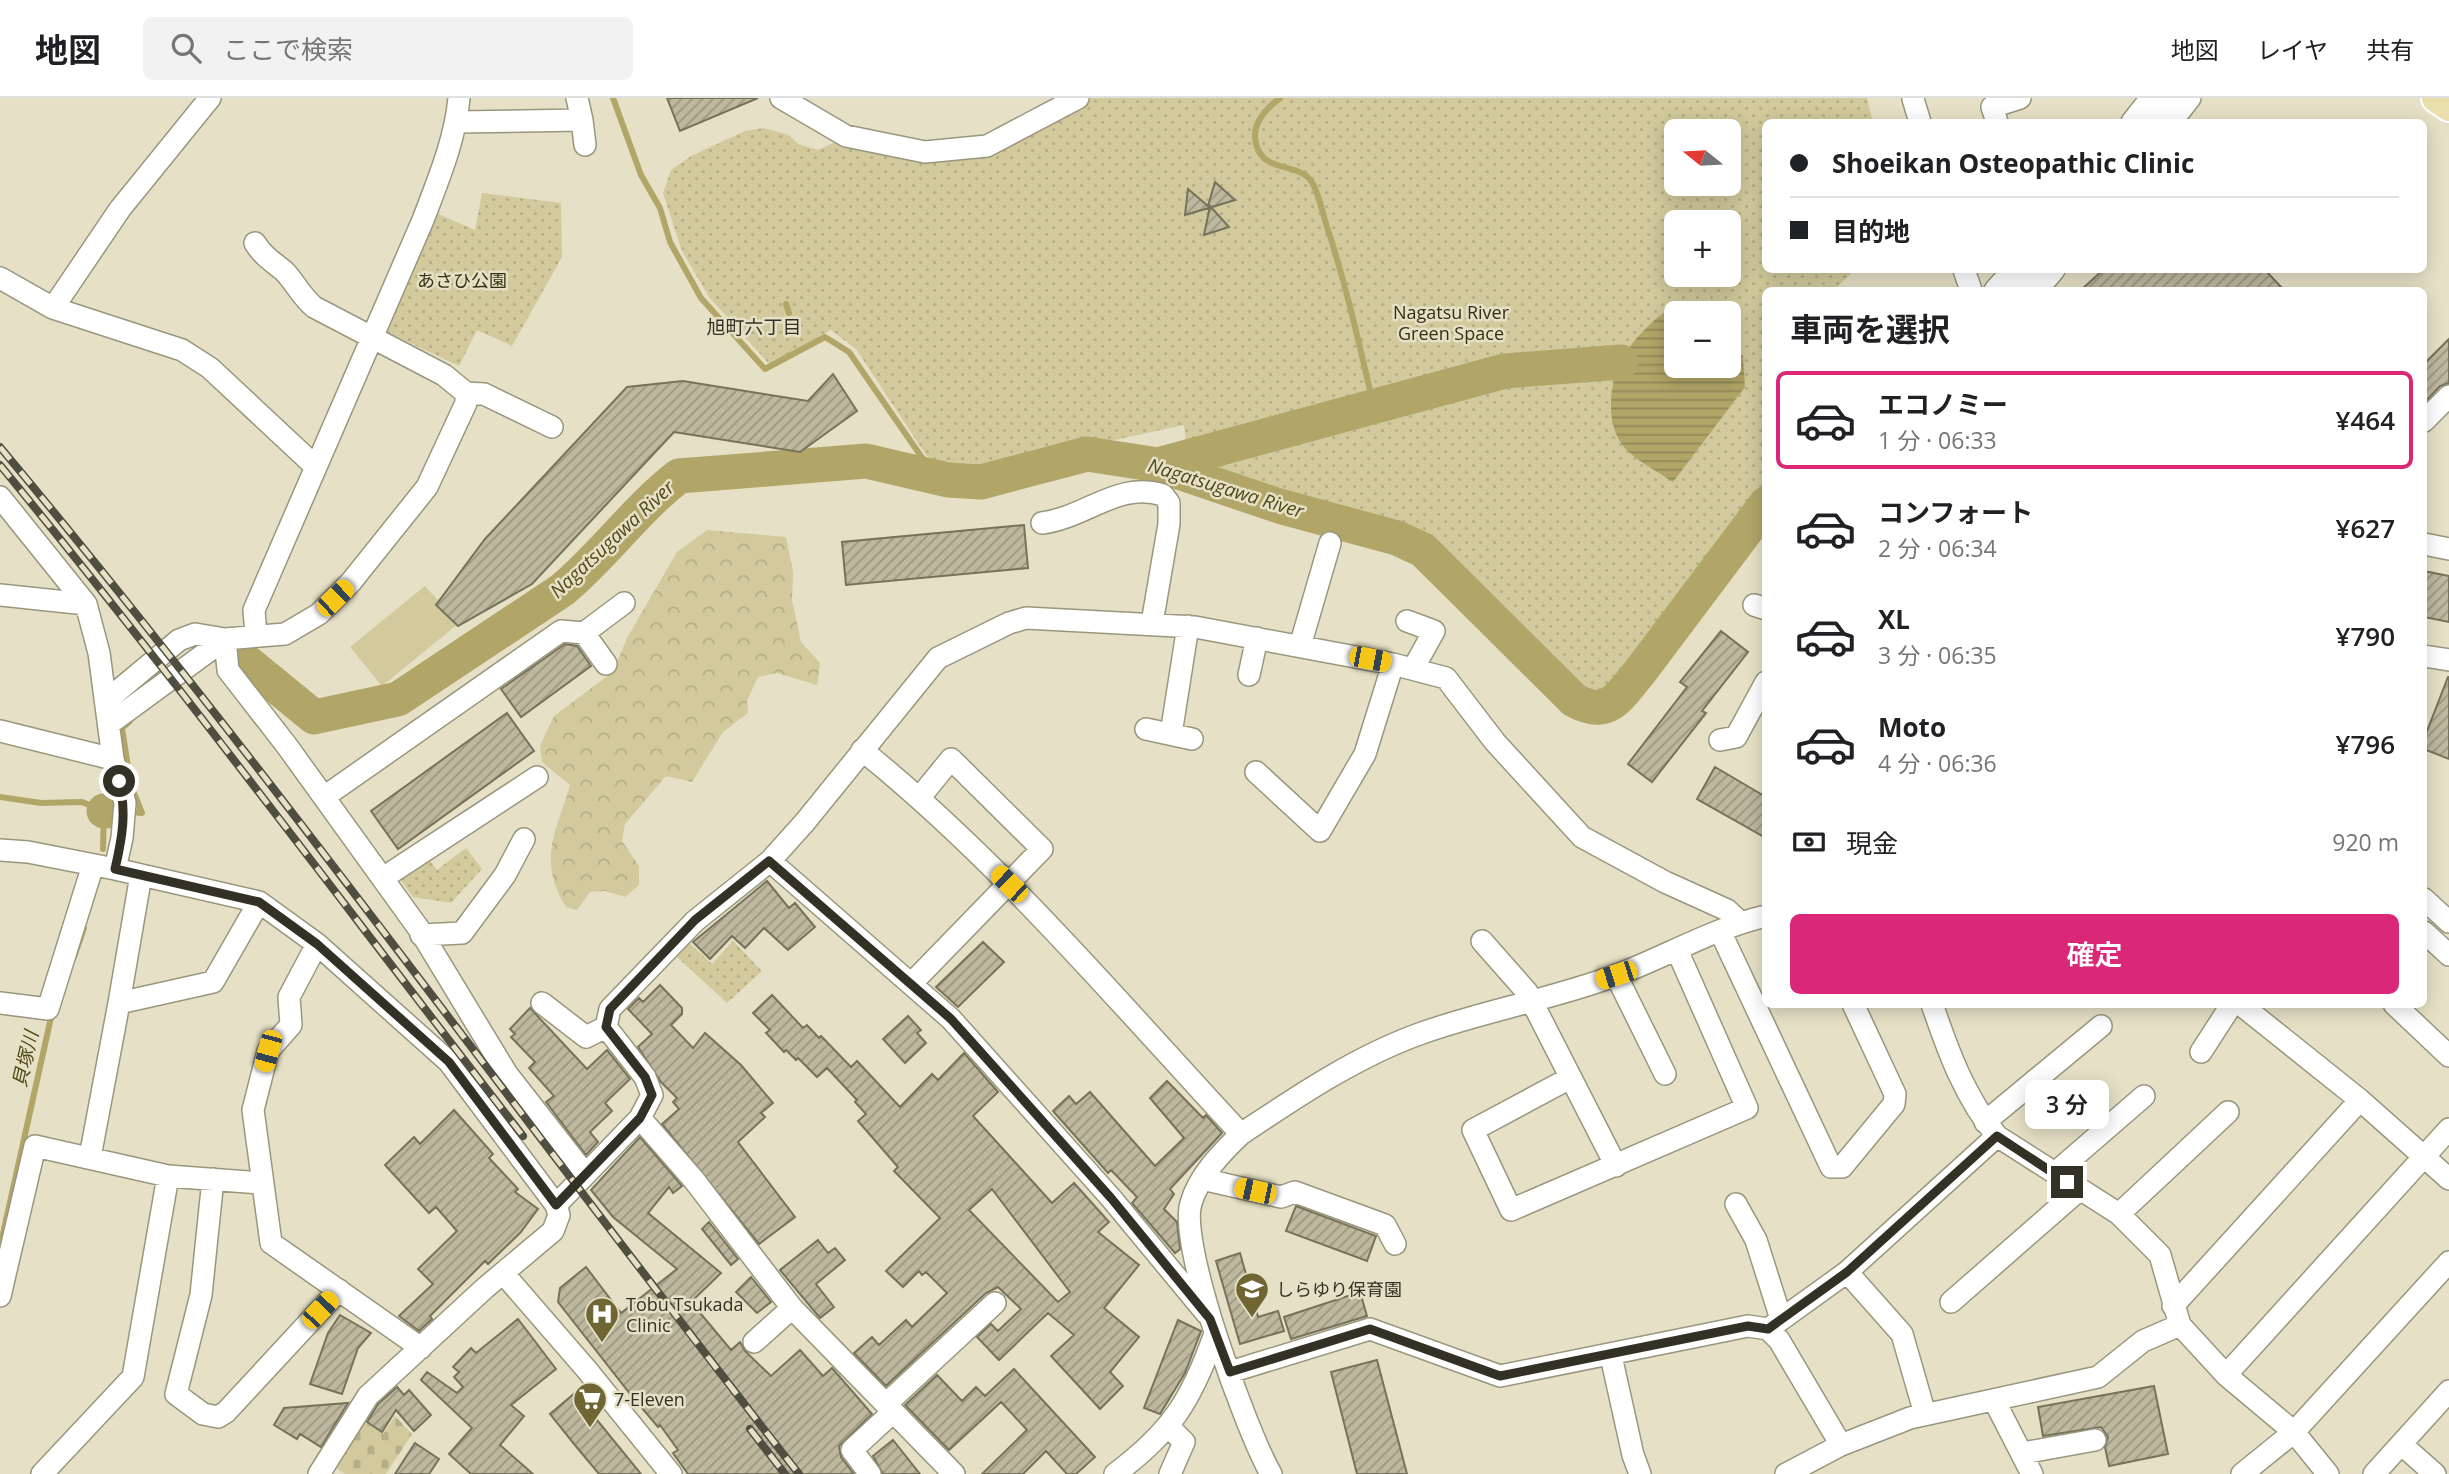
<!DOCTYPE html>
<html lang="ja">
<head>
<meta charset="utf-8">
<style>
  :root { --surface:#fff; --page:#f2f2f2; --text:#202124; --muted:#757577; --line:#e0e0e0; --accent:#db2777 }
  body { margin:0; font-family:"Open Sans","Noto Sans JP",sans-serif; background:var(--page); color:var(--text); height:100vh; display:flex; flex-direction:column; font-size:26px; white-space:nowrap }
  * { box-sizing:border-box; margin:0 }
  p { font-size:23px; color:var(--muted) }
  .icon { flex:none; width:38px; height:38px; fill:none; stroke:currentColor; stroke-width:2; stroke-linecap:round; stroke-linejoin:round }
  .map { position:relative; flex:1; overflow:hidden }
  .drawer { position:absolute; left:1762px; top:189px; width:665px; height:721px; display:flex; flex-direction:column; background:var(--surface); border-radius:10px; box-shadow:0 4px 18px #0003 }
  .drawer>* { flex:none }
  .top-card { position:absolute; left:1762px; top:21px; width:665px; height:154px; border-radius:10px; box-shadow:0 4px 18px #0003; display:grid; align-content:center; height:154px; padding:0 28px; background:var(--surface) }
  .needle { width:46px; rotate:288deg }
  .controls { position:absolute; left:1664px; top:21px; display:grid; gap:14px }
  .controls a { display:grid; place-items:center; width:77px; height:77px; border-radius:10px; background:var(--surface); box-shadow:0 4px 18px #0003; font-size:35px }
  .end { position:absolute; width:32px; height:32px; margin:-16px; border:9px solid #333126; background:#fff; box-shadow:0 0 0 4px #fff }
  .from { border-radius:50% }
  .bubble { position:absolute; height:49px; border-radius:10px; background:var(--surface); box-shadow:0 4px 18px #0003; font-size:23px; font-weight:600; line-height:49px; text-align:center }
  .car { position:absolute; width:21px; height:42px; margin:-21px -10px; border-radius:9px; box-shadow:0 0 5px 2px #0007; background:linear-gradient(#f5c518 24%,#345 0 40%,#f5c518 0 76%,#345 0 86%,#f5c518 0) }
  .top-card b { display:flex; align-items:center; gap:24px; height:66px; font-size:26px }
  .top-card b+b { border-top:2px solid var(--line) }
  .top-card i { width:18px; height:18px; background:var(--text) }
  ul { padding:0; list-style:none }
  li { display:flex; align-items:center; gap:21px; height:98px; margin:0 14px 10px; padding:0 14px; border:4px solid transparent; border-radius:10px }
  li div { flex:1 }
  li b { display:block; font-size:26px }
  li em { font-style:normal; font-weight:600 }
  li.active { border-color:var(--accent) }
  li>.icon { width:63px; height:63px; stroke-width:1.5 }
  h2 { padding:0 28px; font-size:32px; line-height:84px }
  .pay { display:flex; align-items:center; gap:18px; height:77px; padding:0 28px; font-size:26px }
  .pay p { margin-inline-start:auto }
  .action { display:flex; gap:14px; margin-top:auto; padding:14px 28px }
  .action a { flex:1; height:80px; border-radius:10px; background:var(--accent); color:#fff; font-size:28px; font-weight:600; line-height:80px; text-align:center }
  header { display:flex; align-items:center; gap:42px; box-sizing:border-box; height:98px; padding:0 35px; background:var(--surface); border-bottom:2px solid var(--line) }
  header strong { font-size:33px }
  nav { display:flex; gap:38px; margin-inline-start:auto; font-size:24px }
  .search { width:490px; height:63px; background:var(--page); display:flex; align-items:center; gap:18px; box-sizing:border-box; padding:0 24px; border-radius:10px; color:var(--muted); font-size:26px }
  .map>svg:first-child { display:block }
</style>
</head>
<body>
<header>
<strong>地図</strong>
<div class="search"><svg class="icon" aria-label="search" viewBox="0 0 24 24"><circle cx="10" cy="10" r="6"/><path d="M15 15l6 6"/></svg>ここで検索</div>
<nav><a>地図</a><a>レイヤ</a><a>共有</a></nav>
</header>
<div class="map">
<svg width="2449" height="1376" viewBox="0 0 2449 1376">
  <defs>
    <pattern id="forest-crowns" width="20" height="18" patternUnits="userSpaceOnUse" patternTransform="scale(1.75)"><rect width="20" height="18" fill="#d2ca9c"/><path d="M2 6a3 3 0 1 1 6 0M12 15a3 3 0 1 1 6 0" fill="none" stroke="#b5ae86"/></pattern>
    <pattern id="cemetery-stones" width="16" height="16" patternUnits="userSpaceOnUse" patternTransform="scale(1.75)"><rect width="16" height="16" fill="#d2ca9c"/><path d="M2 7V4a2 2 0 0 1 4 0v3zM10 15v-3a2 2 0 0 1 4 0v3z" fill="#b5ae86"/></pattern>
    <pattern id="park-dots" width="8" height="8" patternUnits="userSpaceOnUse" patternTransform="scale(1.75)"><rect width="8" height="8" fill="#d2ca9c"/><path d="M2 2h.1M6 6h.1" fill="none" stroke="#b5ae86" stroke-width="1.8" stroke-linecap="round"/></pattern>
    <pattern id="water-rules" width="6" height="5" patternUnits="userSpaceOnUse" patternTransform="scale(1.75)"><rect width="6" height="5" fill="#b1a668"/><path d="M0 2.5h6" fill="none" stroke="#918855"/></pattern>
    <pattern id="building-hatch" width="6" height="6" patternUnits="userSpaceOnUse" patternTransform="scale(1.75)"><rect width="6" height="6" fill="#bdb89e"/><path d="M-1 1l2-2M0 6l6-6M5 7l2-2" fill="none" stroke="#9a9681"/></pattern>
  </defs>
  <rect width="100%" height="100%" fill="#e6e1c6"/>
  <path fill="#d2ca9c" d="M425,488L459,525L382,588L350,549Z"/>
  <path fill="url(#forest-crowns)" d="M707,432L786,439L793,474L792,502L801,544L820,565L817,587L777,575L758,579L747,603L748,615L723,634L692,684L666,678L625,726L622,743L639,768V787L625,799L605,793L590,794L577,812L566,809C537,762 556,735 570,687L542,664L540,648L554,618L613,574L627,540L677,454Z"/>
  <path fill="url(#cemetery-stones)" d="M395,1318L412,1336L386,1376H345L331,1367L360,1321L383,1336Z"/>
  <path fill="url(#park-dots)" fill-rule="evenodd" d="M1090,0H1867L1873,24H1766V172H1855L1834,192H1766V394L1611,596L1592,603L1574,595L1420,452L1189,375L1184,327L962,375L939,367L926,357L856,251L831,232L770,267L709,199L682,153L663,95L671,72L691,58L745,33L764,30L789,37L798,46L818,52L838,43L992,53ZM1676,33H1729V86H1676ZM1676,124H1729V177H1676ZM1676,215H1729V268H1676Z
    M482,95L561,105L562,159L512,248L477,232L459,268L385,233L434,114L475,132Z
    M466,750L482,771L451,805L413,799L400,781L428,760L437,772Z
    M686,842L712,866L733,843L762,873L727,905L677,859L678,851Z"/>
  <path fill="url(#water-rules)" d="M1674,207L1685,215H1676V268H1729V248L1743,258L1745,289L1673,384C1657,373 1636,363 1624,349C1615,338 1611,323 1611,309C1610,263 1639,232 1674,207Z"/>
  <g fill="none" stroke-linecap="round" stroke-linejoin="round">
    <path stroke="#b1a668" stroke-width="6" d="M613,0L641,77L660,110L670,144L701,200L765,271L825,239L849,254L934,377
      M1280,0C1268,9 1254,22 1255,39C1258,79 1300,61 1313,86C1320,100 1323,117 1328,132C1347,190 1360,250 1374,309
      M786,206L789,215
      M130,623L122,630L131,688L142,715L130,714
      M0,699L41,705L82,704L104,713L103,751
      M74,859L84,830
      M0,1149L52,915"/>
    <path stroke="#b1a668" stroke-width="35" d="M1158,367L1505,273L1621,264
      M248,565L314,619L398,601L562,492C604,457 636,411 679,378L866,363L948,382L981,384L1087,356L1158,367L1279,408L1397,440L1423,452L1574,602C1608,621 1618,600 1639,575L1766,406
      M104,713H106"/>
  </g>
  <path fill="url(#building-hatch)" stroke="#77735b" stroke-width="2" fill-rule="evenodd" d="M667,0H758L680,33Z
    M1215,84L1235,102L1185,117L1188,91L1208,108Z
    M1210,108L1229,129L1204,137Z
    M2103,172H2265L2284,192H2081Z
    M2449,241V285L2440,288L2424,305V266Z
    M833,276L857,313L800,354L674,334L532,486L458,528L436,507L485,441L627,289L683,283L808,303Z
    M1024,427L1028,470L846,487L842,444Z
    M2424,473L2449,478V524L2424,519Z
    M1721,533L1748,554L1702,613L1706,615L1652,684L1628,666L1687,589L1680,584Z
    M565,546L577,548L591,568L521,619L501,591Z
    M2448,579H2449V661L2424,651V641Z
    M507,615L534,653L398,751L371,713Z
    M1715,669L1766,699V740L1697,701Z
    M767,783L789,810L795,805L815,829L788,852L764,830L745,850L732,838L710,861L693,844Z
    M983,844L1004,864L958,909L936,889Z
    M660,887L682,910V916L671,927L693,950L705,935L741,967L773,1005L761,1015L765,1019L738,1044L795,1119L759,1146L662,1026L679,1011L673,1004L677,1000L661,984L638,949L652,936L628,911L639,900L643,904Z
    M772,897L803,930L807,927L819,940L821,938L851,969L857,963L900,1009L932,976L938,982L964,955L998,994L973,1018L1052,1105L1074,1085L1109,1124L1098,1134L1139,1167L1104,1210L1139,1239L1110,1274L1123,1288L1100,1311L1051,1258L1074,1237L1048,1215L999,1262L977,1239L991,1226L998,1233L1021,1211L998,1189L986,1195L886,1288L854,1255L872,1239L879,1247L906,1222L912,1229L947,1195L926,1174L922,1177L919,1173L903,1189L886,1173L940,1120L894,1073L898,1069L858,1023L866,1016L855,1004L857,1002L827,970L817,979L798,960L796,962L786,952L784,954L766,935L770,932L753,915ZM992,1091L1070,1194L1058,1204L969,1112Z
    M530,910L587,971L607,952L630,981L605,1005L612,1013L590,1034L598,1044L586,1057L546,1004L554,998L529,970L535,964L511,939L515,936L510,931Z
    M908,918L921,932L917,935L926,945L905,965L883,941Z
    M1167,983L1203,1020L1206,1017L1222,1035L1170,1091L1174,1096L1164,1111L1177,1124L1180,1151L1175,1155L1132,1105L1137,1099L1111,1072L1108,1075L1053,1013L1069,998L1076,1006L1090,994L1155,1068L1184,1040L1150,1000Z
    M454,1012L493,1056L489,1060L518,1091L515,1094L538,1111L520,1135L488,1166L485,1163L430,1218L432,1221L419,1233L399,1218L433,1186L418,1171L457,1133L436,1109L429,1115L385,1067L414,1039L420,1046Z
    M640,1039L682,1088L673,1095L669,1089L648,1115L721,1175L691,1204L731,1252L740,1244L745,1253L771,1278L800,1252L823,1278L832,1270L872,1316L839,1348L841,1359L854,1376H688L673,1355L678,1352L660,1327L658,1329L631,1297L558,1204L560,1190L586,1169L621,1215L677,1171L613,1119L591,1092Z
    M1296,1108L1376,1138L1367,1163L1286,1133Z
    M709,1124L738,1161L731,1167L702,1131Z
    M818,1142L828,1155L835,1150L845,1162L816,1186L834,1209L820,1220L780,1172Z
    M1240,1155L1258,1219L1278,1213L1284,1233L1240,1246L1216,1163Z
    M751,1179L771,1204L757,1215L736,1194Z
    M1360,1194L1367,1218L1291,1241L1284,1219Z
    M340,1217L371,1235L358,1250L342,1296L310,1286L328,1235Z
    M518,1221L556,1271L511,1307L524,1318L500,1347L533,1376H471L449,1356L472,1330L421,1282L427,1274L457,1295L463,1289L454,1279L459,1274L453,1269L471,1250L476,1255Z
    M1178,1222L1201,1233L1185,1275L1160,1316L1144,1310Z
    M1377,1262L1407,1376H1357L1331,1274Z
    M1014,1271L1095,1359L1076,1376H1067L1046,1353L1023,1376H982L1027,1332L1001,1304L949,1352L905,1307L937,1277L962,1303L976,1289L985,1298Z
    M2154,1288L2168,1356L2109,1368L2105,1349L2108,1339L2101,1329L2043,1338L2038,1309Z
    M397,1289L404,1297L409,1292L431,1317L414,1333L396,1312L382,1334L367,1324L378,1306Z
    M575,1295L641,1376H599L574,1346L550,1316Z
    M348,1305L321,1349L300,1336L297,1341L274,1327L284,1310Z
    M893,1342L920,1376H883L873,1358Z
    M415,1345L439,1361L429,1376H395Z"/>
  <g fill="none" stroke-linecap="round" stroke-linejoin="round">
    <g stroke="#9a967d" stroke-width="24">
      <path id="minor" d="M781,0L846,38L925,54L987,48L1078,0
        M1913,1L1920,24
        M582,22L585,47
        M457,24L582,22L577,0
        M1997,24L1992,9L2020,0
        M2132,24L2151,0
        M2152,24L2171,0
        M2171,24L2190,0
        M1964,172L1971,192
        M0,180L53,210L120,111L210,0
        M1995,192L2013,172
        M2018,192L2035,172
        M2037,192L2054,172
        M53,210L182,252L210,270L316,369
        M466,295L484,296L552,329
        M2424,323L2449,298
        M0,399L86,506L99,555L113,661L125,705L122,740L115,771
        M1042,425C1087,419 1118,383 1163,397L1169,405V426L1152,525
        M2424,446L2449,451
        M0,497L86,506
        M1754,507L1766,511
        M1407,523L1434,533L1413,571
        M584,535L624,505
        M256,538L254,512L423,122C438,82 455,43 459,0
        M225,541L228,572L287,648L419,831L507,976L585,1076
        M1300,548L1330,445
        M2424,558L2449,562
        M1249,577L1257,540
        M107,602L179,542L195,536L225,541L285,536L319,516L351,484L427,389L466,305V295L444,277L314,209C300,197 295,184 284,173C272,163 263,158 255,145
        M109,626L225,541
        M1146,631L1192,641
        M0,633L113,661
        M1171,636L1188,528
        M1720,642L1736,639L1766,584
        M862,652C1002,765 1119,905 1241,1036
        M1256,674L1320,733L1365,656L1393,566
        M324,699L561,533L584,535L606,566
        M0,752L28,754L115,771L259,804L317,846L449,964L556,1107L559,1117L553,1133L485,1190L368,1298L319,1376
        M770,763L951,921L1111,1100L1207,1216
        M383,780L537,679
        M2424,801L2449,824
        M1720,833L1831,1069H1842L1894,1006L1895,996L1853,906
        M2424,834L2449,857
        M421,837L462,835L505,777L524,741
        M1482,843L1527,894L1616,1068
        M317,846L289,899L291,927L268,953L253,1012L271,1145L421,1250
        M1616,877L1665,976
        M911,886L1042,751L951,661L920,699
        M0,905L48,911L93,767
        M119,905L141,777
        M542,905L586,939L606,929
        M1932,906C1948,953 1965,1000 1997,1038L2119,1116L2160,1157L2180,1227L2226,1277L2294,1334L2328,1376
        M2240,906L2360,1002L2449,1081
        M2394,906L2449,958
        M2201,954L2232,906
        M1570,980L1473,1032L1511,1112L1747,1010L1677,852
        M640,1020L694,1082L792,1210L954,1376
        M1985,1024L2101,928
        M90,1059L119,905L213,884L259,804
        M2055,1075L2144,998
        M213,1081L201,1197L176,1296L203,1316L218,1319L226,1314L339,1192
        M1202,1081L1281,1099L1295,1094L1385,1127L1395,1146
        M1736,1106L1756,1142L1781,1221
        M556,1107L640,1020L652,997L645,979L606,929L610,911L695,823L770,763L805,724L938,560L1009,525L1026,520L1195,529L1393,566L1446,580L1495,644L1582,739L1665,784L1727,812L1740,824
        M2119,1116L2228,1014
        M1847,1174L1902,1236L1925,1316
        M503,1175L587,1272L671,1376
        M0,1198L35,1048L168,1078L261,1085
        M1951,1204L2079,1092
        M2173,1208L2360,1002
        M1768,1231L1847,1174L1997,1038
        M754,1244L792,1210
        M1611,1258L1633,1357L1640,1376
        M1230,1274L1370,1231L1500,1278L1748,1228L1768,1231L1779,1242L1841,1347
        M2226,1277L2449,1031
        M1994,1302L2032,1376
        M886,1306L995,1205
        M1168,1328L1184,1344L1170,1376
        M2401,1346L2435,1376
        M2023,1355L2095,1342
        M42,1376L133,1279L168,1078
        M870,1376L852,1352L893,1314
        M1115,1376C1171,1334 1191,1303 1214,1238
        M1271,1376C1247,1334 1178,1147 1191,1105C1199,1078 1221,1055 1241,1036C1298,998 1357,958 1422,935C1487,912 1553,901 1617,877C1667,858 1714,830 1766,818
        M1786,1376L1841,1347L1910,1320L2098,1279L2143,1243L2180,1227
        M2242,1376L2294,1334L2449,1164
        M2374,1376L2449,1293"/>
    </g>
    <g stroke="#fff" stroke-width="32">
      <path id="major" d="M2436,0L2449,9"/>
    </g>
    <use href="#minor" stroke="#fff" stroke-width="21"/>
    <use href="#major" stroke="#e8dfaa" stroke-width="28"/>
    <g stroke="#504e40" stroke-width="8">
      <path id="rail" d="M0,349C278,682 531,1035 799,1376
        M0,367C180,586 349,814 523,1038
        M750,1331L785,1376"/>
    </g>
    <use href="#rail" stroke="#e6e1c6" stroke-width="5" stroke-dasharray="16" stroke-linecap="butt"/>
  </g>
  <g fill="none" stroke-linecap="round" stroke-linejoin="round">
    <path stroke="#333126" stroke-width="9" d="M119,683C127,714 122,741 115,771L259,804L317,846L449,964L556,1107L640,1020L652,997L645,979L606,929L610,911L695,822L769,763L951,921L969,941L1111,1100L1210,1221L1230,1274L1370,1231L1500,1278L1748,1228L1768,1231L1847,1174L1997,1038L2067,1084"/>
  </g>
  <defs>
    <g id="school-pin" transform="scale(1.75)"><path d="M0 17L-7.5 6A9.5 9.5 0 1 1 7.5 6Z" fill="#6f6633" stroke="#e6e1c6"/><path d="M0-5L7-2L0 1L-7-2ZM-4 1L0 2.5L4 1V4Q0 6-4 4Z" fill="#fff"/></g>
    <g id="hospital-pin" transform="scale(1.75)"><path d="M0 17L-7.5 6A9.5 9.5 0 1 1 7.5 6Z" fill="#6f6633" stroke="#e6e1c6"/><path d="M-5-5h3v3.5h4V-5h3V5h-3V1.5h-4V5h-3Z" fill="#fff"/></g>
    <g id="supermarket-pin" transform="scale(1.75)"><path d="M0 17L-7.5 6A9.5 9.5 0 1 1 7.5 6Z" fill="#6f6633" stroke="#e6e1c6"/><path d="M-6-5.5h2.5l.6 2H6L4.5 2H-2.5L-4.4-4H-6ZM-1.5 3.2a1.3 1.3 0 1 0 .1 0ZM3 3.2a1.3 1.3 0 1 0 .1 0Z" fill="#fff"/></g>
  </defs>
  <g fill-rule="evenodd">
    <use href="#school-pin" x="1252" y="1191"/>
    <use href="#hospital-pin" x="602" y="1216"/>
    <use href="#supermarket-pin" x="590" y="1301"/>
  </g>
  <g text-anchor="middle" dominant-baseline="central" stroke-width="5" stroke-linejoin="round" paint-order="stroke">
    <g font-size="18" fill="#353013" stroke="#e6e1c6">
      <text x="462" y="182">あさひ公園</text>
      <text x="1451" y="214">Nagatsu River<tspan x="1451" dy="21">Green Space</tspan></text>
    </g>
    <g font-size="18" fill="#333126" stroke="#e6e1c6" text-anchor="start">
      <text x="1276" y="1191">しらゆり保育園</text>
      <text x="626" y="1206">Tobu Tsukada<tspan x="626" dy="21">Clinic</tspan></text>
      <text x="614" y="1301">7-Eleven</text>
    </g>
    <g font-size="19" fill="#333126" stroke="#e6e1c6">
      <text x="754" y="229">旭町六丁目</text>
    </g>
    <g font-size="19" font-style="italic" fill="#504816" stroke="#e6e1c6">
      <text transform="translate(1226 390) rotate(17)">Nagatsugawa River</text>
      <text transform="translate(612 441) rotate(-43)">Nagatsugawa River</text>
      <text transform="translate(25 961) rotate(-77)">貝塚川</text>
    </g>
  </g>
</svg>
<div class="controls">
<a><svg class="needle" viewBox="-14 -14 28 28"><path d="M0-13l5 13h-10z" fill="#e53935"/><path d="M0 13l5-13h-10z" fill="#757577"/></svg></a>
<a>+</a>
<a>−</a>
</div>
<i class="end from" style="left:119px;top:683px"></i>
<i class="end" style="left:2067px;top:1084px"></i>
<div class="bubble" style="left:2025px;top:982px;width:84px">3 分</div>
<i class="car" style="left:335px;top:500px;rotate:46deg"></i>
<i class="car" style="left:1370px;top:561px;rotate:101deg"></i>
<i class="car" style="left:1009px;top:786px;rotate:314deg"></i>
<i class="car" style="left:1616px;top:877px;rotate:252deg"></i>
<i class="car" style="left:268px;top:953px;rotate:195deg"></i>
<i class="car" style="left:1255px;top:1093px;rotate:282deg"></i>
<i class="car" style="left:320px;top:1212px;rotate:43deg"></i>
<div class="top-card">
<b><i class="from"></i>Shoeikan Osteopathic Clinic</b>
<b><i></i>目的地</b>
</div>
<section class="drawer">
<h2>車両を選択</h2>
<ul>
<li class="active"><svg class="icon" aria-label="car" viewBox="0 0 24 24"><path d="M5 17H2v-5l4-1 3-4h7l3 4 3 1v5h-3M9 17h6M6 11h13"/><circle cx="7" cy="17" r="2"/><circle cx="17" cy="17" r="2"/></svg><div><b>エコノミー</b><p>1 分 · 06:33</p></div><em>¥464</em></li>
<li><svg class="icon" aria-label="car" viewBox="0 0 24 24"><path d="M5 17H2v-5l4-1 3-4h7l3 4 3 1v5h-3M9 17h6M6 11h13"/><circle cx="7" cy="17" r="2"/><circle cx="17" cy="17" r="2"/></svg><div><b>コンフォート</b><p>2 分 · 06:34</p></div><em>¥627</em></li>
<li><svg class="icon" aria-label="car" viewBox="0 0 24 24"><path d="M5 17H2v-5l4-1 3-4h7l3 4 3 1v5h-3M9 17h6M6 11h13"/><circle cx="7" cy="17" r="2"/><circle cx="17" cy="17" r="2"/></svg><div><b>XL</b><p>3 分 · 06:35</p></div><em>¥790</em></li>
<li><svg class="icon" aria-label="car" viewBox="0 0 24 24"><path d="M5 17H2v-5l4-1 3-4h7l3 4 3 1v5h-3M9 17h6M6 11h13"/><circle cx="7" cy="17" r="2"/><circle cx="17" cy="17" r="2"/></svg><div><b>Moto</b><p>4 分 · 06:36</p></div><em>¥796</em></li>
</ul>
<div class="pay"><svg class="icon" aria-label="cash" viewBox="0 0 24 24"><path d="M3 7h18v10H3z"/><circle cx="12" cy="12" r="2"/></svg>現金<p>920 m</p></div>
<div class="action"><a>確定</a></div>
</section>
</div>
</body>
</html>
